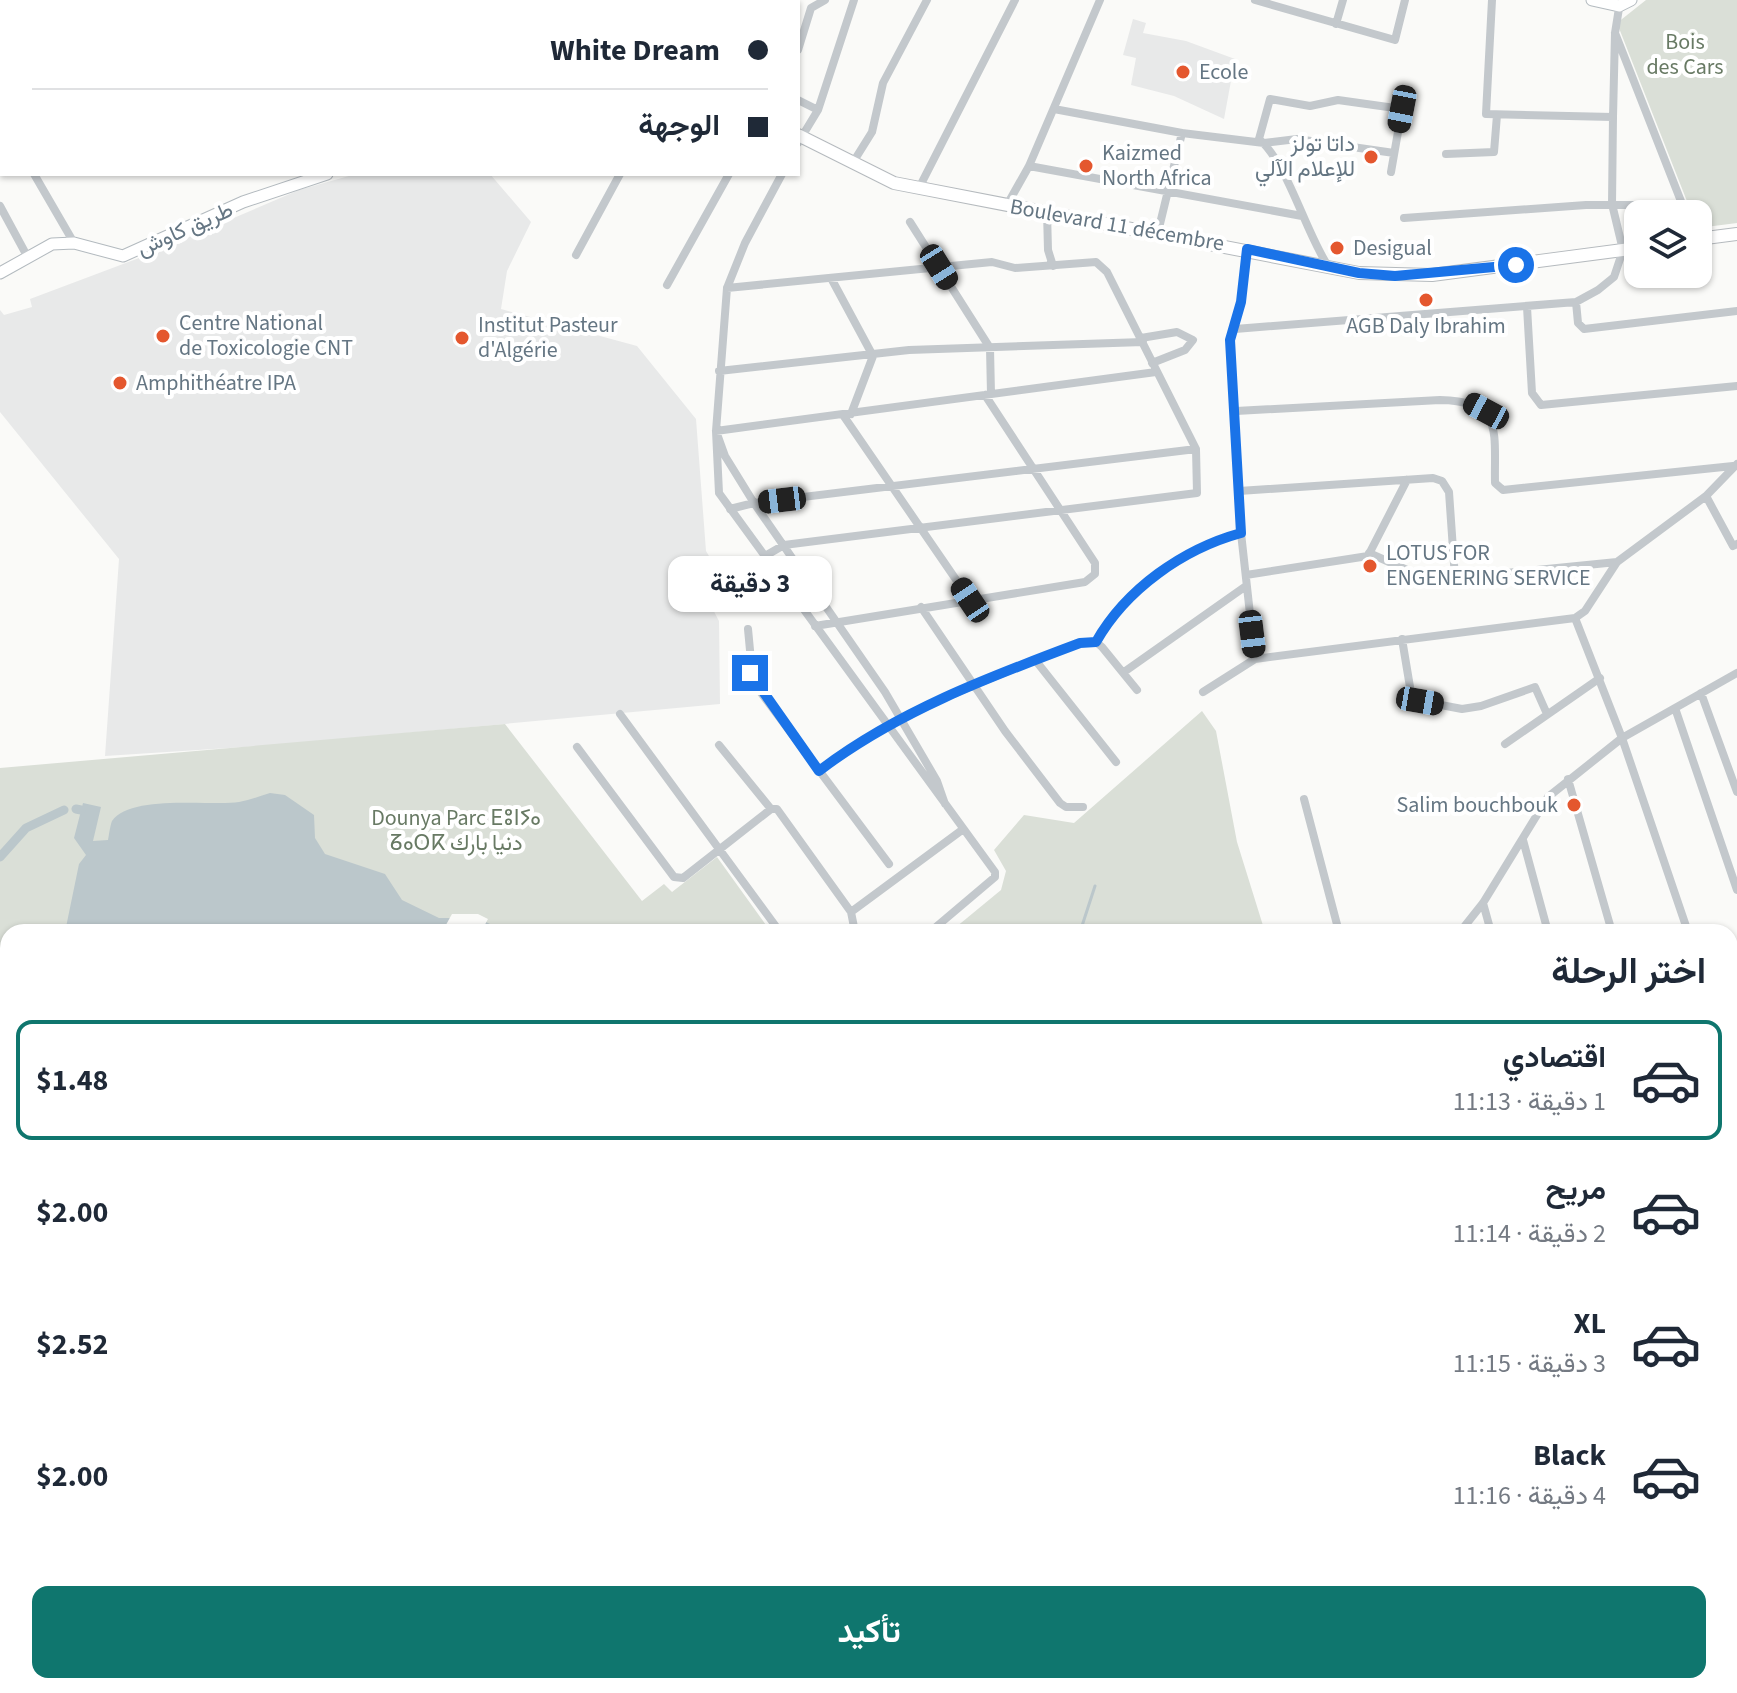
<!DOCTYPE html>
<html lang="ar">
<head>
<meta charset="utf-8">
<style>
  :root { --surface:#fff; --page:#f6f6f7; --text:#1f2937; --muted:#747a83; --line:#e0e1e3; --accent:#0f766e }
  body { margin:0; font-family:"Source Sans 3",Vazirmatn,"Noto Sans Tifinagh",sans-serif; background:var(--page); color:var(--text); direction:rtl; height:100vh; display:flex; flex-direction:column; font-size:30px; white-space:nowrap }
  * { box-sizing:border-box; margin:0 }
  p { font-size:26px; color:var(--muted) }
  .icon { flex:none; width:44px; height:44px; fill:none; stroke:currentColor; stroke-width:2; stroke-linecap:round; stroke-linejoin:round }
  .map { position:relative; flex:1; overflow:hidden; direction:ltr }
  .side { position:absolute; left:0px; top:924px; width:1738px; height:770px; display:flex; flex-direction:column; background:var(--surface); border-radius:24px 24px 0 0; box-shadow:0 2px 6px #0004; direction:rtl }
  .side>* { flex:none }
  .top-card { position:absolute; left:0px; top:0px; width:800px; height:176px; box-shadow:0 2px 6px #0004; direction:rtl; display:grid; align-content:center; height:176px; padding:0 32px; background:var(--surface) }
  .buttons { position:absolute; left:1624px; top:200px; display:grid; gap:16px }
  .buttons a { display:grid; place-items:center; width:88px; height:88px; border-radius:16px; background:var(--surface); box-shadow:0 2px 6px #0004; font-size:40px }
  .end { position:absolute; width:36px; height:36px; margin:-18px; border:10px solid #1a73e8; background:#fff; box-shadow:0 0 0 4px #fff }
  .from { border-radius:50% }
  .bubble { position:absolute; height:56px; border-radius:16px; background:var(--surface); box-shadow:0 2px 6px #0004; font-size:26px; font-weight:700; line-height:56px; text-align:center; direction:rtl }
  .car { position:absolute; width:24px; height:48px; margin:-24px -12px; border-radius:10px; box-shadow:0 0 6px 2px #0007; background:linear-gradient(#222 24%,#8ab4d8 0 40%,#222 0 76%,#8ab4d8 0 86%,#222 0) }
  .top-card b { display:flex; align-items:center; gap:28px; height:76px; font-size:30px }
  .top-card b+b { border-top:2px solid var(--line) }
  .top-card i { width:20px; height:20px; background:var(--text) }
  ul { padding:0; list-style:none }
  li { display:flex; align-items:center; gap:24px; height:120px; margin:0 16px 12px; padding:0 16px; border:4px solid transparent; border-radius:16px }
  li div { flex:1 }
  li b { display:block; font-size:30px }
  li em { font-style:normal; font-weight:700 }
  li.current { border-color:var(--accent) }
  li>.icon { width:72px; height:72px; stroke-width:1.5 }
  h2 { padding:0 32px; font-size:36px; line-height:96px }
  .primary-button { display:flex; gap:16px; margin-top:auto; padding:16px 32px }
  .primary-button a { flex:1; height:92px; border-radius:16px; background:var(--accent); color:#fff; font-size:32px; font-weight:700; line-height:92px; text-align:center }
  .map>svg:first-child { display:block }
</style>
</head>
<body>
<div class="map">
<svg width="1737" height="1693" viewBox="0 0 1737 1693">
  <rect width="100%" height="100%" fill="#fafaf8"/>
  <path fill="#e8e9e9" d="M1133,19L1146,23L1143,33L1186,41L1235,59L1224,119L1174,96L1131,85L1136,58L1123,55Z
    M356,174H490L531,222L507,271L501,309L637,346L696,419L706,551L728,588L709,602L719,621L720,704L276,745L105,756L119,559L0,412V310L4,315L32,307L30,299L147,255L299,190Z"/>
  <path fill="#dadfd7" d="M1646,0H1737V223L1698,228V214H1692L1617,23Z
    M1202,711L1216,731L1237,842L1265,932H950L1001,890L1006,871L994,850L1024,815L1074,823Z
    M505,724L642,901L664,884L672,892L717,857L771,932H8V1686H1730V1175L1737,1171V1693H0V768Z"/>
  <path fill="#bbc7cb" d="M270,793L285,795L314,815L315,838L325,854L385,874L402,900L439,918H478L498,928L496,932H65L79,864L86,855L74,838L83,803L101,807L93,841L108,840C109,835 110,826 112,821C129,794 213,806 239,802C250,800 260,796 270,793Z"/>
  <path fill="#fafaf8" d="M452,914H478L488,919L481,932H442Z"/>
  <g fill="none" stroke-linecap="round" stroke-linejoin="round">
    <path stroke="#bbc7cb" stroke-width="3" d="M1080,932L1095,886
      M1730,1491L1737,1496
      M173,1693L175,1692"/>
    <path stroke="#bbc7cb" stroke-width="9" d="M76,809L81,810
      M0,857L26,828L64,810"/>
    <g stroke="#b3babf" stroke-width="13">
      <path id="secondary" d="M1592,0L1619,6L1631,0
        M735,2L739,0
        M0,273L52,244L74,243L123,256L243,202L327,174"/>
    </g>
    <g stroke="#b5babe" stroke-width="14">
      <path id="primary" d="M557,0L560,2
        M798,135L894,183L1359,273L1432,275L1638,248
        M1698,239L1737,234"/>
    </g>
    <g stroke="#b4b9bd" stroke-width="16">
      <path id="highway" d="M0,1490H8
        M0,1518L8,1519
        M1730,1590L1737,1591
        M1730,1613L1737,1615"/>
    </g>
    <path stroke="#c3c8cc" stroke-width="8" d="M229,0L234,2
      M759,0L760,2
      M1255,0L1395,40L1405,0
      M184,2L186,0
      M466,2L469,0
      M525,2L527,0
      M1336,24L1343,0
      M1615,33L1686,214
      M798,50L811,8L825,0
      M798,100L818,110
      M1054,109L1182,133L1264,143L1297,139L1394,153
      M0,111L2,114
      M1613,117L1615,33L1620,2
      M798,143L818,110L854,0
      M0,146L2,145
      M1446,154L1494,152L1497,115
      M852,164L872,132L883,83L927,0
      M1029,166L1302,216
      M34,174L74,243
      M782,174L745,243L727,288L716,431L719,493L995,872V877L930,932
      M919,188L1015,0
      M1007,205L1029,166L1100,0
      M0,206L27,256
      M1047,212L1048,250L1053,266
      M1404,218L1586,205H1650
      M910,222L990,348L991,394
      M1158,232L1182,133
      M1247,249L1241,302L1230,340L1241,533L1255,659
      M576,255L620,174
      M1328,266C1305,231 1288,164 1259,139L1270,99L1310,106L1338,100L1402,109L1391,172
      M831,278L873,356L851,414
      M667,285L729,174
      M727,288L992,262L1015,268L1096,262L1107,272L1196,449L1197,493L784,545L765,556
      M1576,302L1578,323L1584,329L1737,311
      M1527,307L1532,393L1541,405L1737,386
      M1235,329L1576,302L1598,290L1614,277L1623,250L1612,204L1613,117L1486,114L1492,0
      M1141,338L1177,332L1193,340L1185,350L1152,363
      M719,371L909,350L1143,342
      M1236,411L1440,400C1504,401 1494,432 1495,483L1503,490L1733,466
      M843,415L970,600
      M1239,491L1433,478L1442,481L1449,492L1455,578L1617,562
      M1706,496L1733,546L1737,544
      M730,509L754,503L1196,449
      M1369,553L1407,570
      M1246,575L1368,556L1407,480
      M921,607L1005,731L1060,803L1066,807H1083
      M1575,618L1622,738L1688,932
      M815,626L1085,582L1095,574V563L985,395
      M748,629L753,682L889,864
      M1402,639L1411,693L1420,701L1462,709L1481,706L1535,687L1547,714
      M1096,642C1126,588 1182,550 1241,533
      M1036,661L1116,762
      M1124,672L1246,586
      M1203,692L1255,659L1575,618L1585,611L1617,562L1706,496L1737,464
      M1701,693L1737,792
      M1675,708L1737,890
      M620,714L780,932
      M1505,744L1600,678
      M719,745L771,809
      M577,747L674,877L683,878L771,809H777L851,912L962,830
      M819,771C896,712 989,678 1080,643L1096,642L1102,647L1137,690
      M1568,779L1612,932
      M1304,799L1339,932
      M945,804L937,781L885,692L754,503L725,456L716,431L1156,372
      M1523,840L1548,932
      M1483,903L1491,932
      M851,912L855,932
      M1460,932L1483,903L1548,797L1622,738L1737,673
      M1730,1069L1732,1078"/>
    <use href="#secondary" stroke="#fff" stroke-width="11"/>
    <use href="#primary" stroke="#fff" stroke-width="12"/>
    <use href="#highway" stroke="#fff" stroke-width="14"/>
  </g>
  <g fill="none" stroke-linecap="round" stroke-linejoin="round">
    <path stroke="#1a73e8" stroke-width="10" d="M750,673L819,771C896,712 989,677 1080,643L1096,642C1126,589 1183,549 1241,533L1230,340L1241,302L1247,249L1359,273L1395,276L1516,265"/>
  </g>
  <g fill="#e4572e" stroke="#fff" stroke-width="3">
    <circle cx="1183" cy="72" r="8"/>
    <circle cx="1371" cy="157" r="8"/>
    <circle cx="1086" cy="166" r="8"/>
    <circle cx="1337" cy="248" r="8"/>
    <circle cx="1426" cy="300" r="8"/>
    <circle cx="163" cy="336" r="8"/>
    <circle cx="462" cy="338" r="8"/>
    <circle cx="120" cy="383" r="8"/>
    <circle cx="1370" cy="566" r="8"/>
    <circle cx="1574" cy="805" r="8"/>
  </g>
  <g text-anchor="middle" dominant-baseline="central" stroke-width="8" stroke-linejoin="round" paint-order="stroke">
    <g font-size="22" fill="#687a64" stroke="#fff">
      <text x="1685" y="42">Bois<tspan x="1685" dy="25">des Cars</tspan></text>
      <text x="456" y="818">Dounya Parc ⴹⵓⵏⵢⴰ<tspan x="456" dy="25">ⵒⴰⵔⴽ دنيا بارك</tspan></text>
    </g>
    <g font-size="22" fill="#657683" stroke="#fff" text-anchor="start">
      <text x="1199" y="72">Ecole</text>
      <text x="1355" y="144" text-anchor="end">داتا تولز<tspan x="1355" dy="25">للإعلام الآلي</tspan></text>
      <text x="1102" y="153">Kaizmed<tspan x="1102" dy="25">North Africa</tspan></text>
      <text x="1353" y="248">Desigual</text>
      <text x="179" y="323">Centre National<tspan x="179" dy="25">de Toxicologie CNT</tspan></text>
      <text x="478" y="325">Institut Pasteur<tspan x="478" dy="25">d'Algérie</tspan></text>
      <text x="1426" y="326" text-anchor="middle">AGB Daly Ibrahim</text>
      <text x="136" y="383">Amphithéatre IPA</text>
      <text x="1386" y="553">LOTUS FOR<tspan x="1386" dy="25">ENGENERING SERVICE</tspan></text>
      <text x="1558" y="805" text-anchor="end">Salim bouchbouk</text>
    </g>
    <g font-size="22" fill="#657683" stroke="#fff">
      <text transform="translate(1117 225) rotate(10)">Boulevard 11 décembre</text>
      <text transform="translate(185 229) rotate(-24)">طريق كاوش</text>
    </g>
  </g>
</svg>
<div class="buttons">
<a><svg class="icon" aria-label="layers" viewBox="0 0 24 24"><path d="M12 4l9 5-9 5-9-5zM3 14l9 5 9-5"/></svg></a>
</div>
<i class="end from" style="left:1516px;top:265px"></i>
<i class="end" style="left:750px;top:673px"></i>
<div class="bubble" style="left:668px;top:556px;width:164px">3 دقيقة</div>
<i class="car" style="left:1402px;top:109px;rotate:191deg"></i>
<i class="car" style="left:939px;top:267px;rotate:148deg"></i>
<i class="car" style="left:1486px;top:411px;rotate:298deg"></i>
<i class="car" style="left:782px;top:500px;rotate:263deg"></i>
<i class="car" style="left:970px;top:600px;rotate:326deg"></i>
<i class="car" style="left:1252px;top:634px;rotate:173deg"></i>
<i class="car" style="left:1420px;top:701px;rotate:100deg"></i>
<div class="top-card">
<b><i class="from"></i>White Dream</b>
<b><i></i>الوجهة</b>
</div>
<section class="side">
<h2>اختر الرحلة</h2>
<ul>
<li class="current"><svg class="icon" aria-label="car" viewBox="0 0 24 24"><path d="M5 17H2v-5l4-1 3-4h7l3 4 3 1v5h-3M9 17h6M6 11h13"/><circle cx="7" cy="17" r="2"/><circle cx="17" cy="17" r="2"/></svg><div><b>اقتصادي</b><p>1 دقيقة · 11:13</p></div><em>$1.48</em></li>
<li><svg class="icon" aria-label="car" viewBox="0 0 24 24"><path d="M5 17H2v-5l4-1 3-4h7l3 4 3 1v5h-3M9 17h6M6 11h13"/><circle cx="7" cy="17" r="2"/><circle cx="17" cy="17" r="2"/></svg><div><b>مريح</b><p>2 دقيقة · 11:14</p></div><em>$2.00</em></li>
<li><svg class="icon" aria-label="car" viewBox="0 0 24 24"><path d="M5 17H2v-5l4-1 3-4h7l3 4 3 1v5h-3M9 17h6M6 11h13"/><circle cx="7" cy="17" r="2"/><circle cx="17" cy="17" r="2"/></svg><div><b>XL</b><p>3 دقيقة · 11:15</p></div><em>$2.52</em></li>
<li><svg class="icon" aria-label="car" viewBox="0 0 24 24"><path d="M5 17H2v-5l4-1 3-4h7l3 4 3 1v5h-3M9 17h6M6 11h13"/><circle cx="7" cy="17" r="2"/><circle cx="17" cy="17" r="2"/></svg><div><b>Black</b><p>4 دقيقة · 11:16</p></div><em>$2.00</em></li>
</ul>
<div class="primary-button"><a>تأكيد</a></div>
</section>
</div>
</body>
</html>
